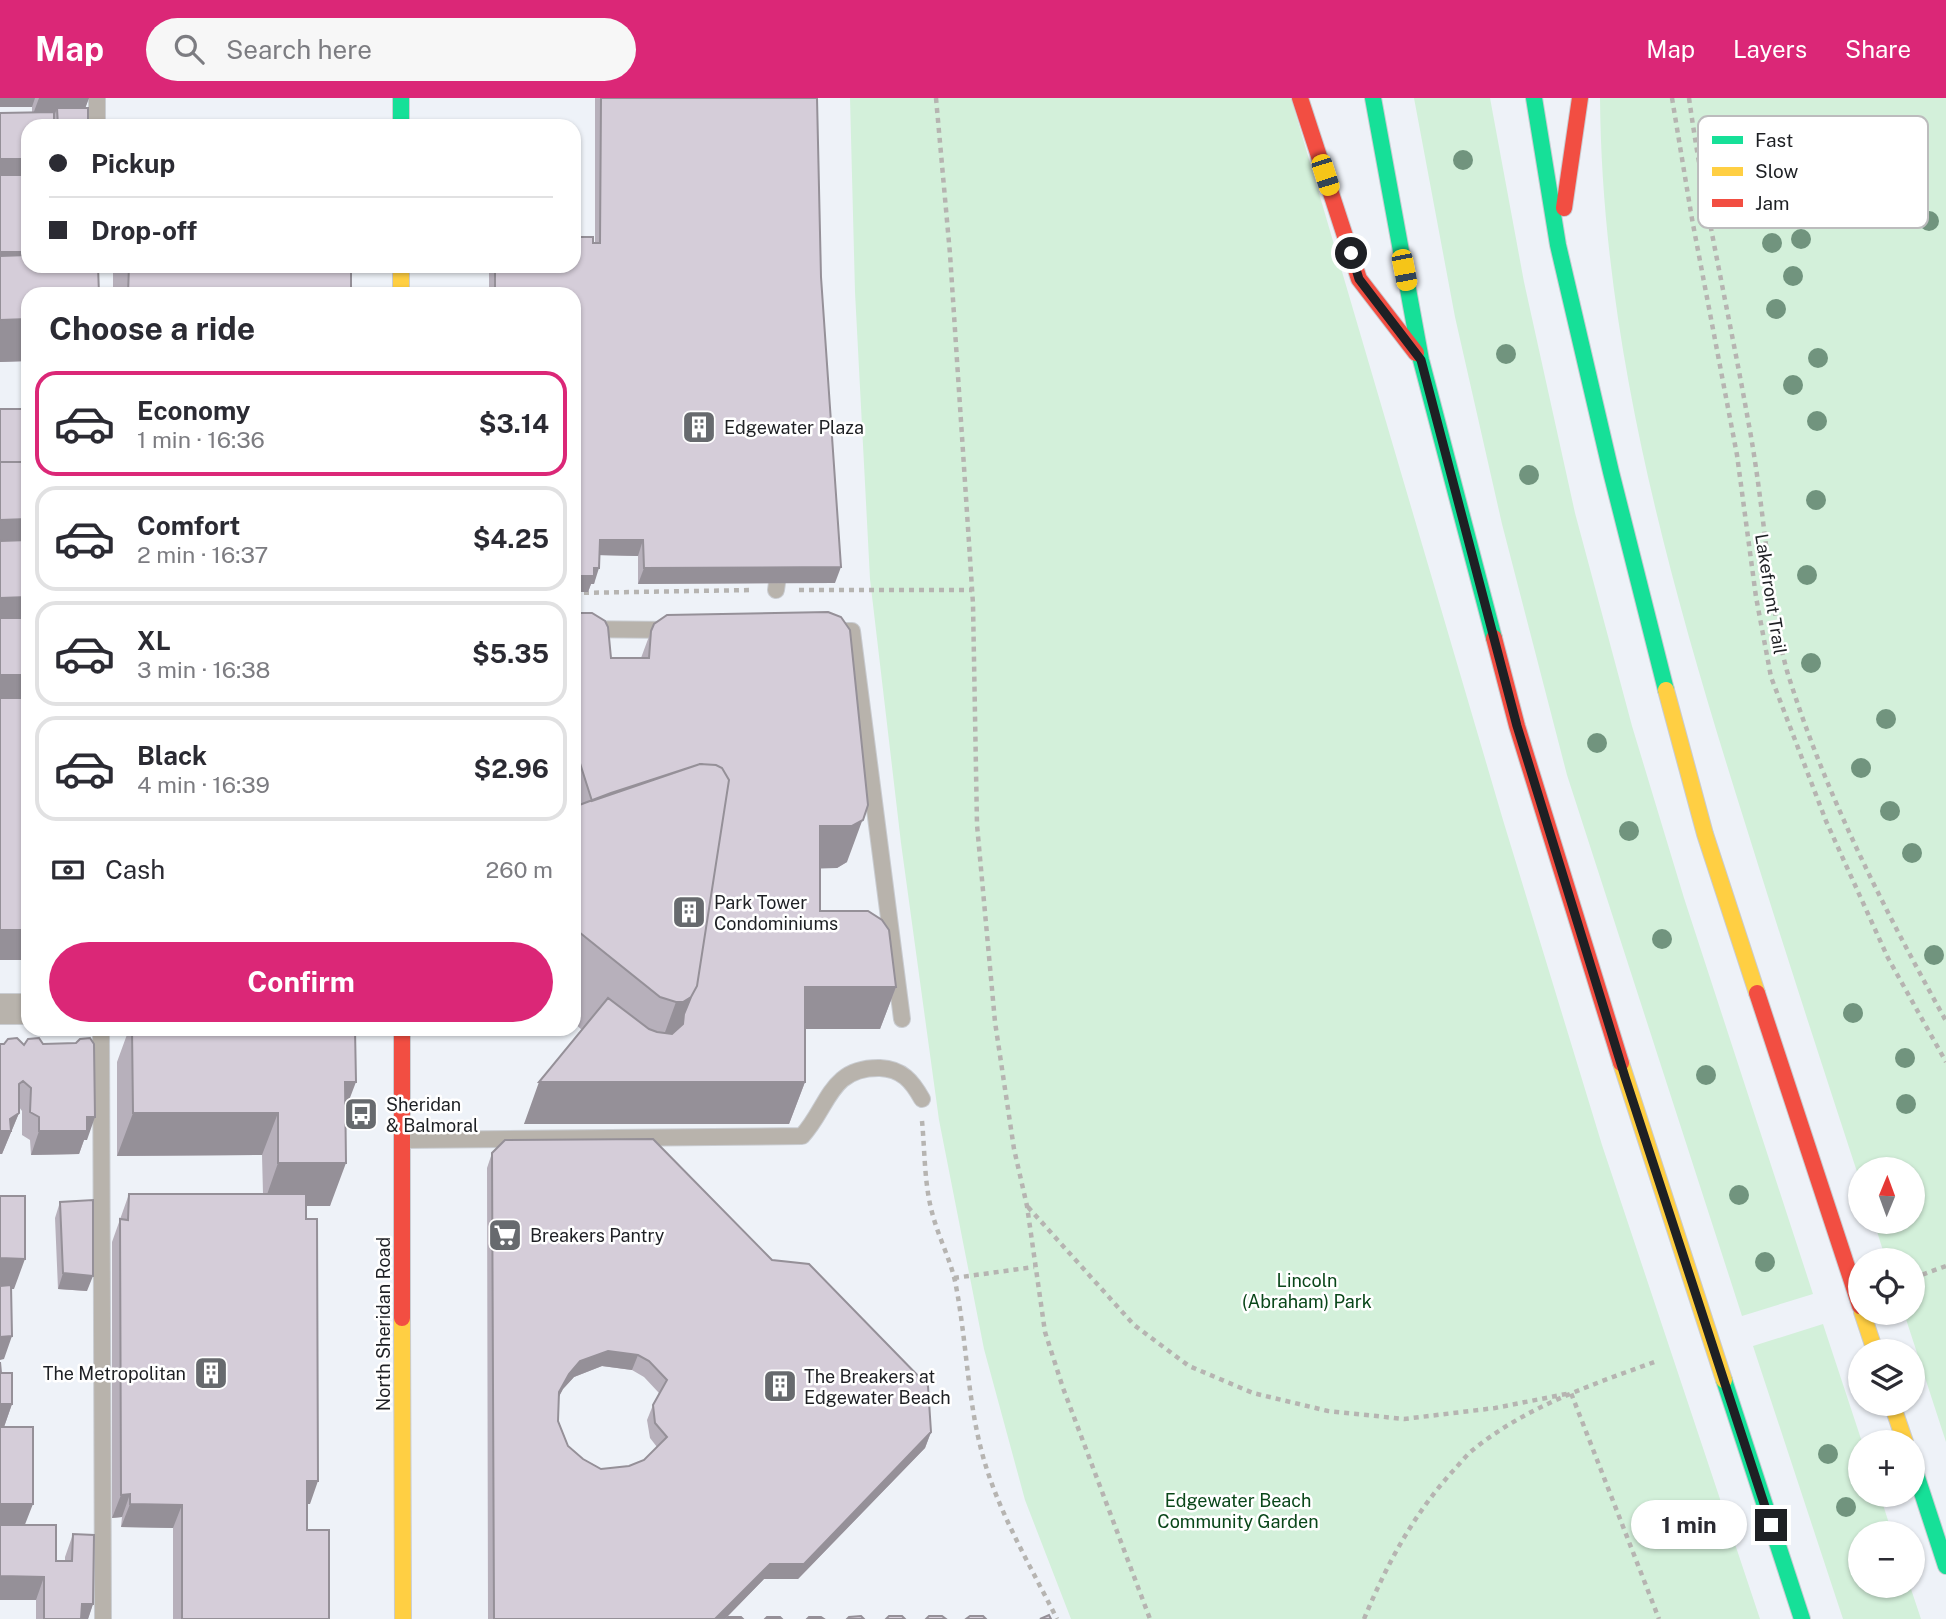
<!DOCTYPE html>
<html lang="en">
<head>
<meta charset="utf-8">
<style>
  :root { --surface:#fff; --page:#f7f7f7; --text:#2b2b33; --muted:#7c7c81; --line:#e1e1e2; --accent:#db2777 }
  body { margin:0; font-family:"Public Sans",sans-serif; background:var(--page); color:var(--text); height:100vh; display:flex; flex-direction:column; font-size:26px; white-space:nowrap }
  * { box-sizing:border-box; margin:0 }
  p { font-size:23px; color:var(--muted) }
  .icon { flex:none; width:38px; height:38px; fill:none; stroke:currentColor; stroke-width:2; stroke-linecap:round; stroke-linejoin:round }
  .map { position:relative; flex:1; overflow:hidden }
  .details { position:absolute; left:21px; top:189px; width:560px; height:749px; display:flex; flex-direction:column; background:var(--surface); border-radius:21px; box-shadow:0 2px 5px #0004 }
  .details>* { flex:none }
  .hud { position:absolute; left:21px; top:21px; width:560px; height:154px; border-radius:21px; box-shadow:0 2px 5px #0004; display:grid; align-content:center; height:154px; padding:0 28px; background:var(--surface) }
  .needle { width:46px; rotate:1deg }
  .buttons { position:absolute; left:1848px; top:1059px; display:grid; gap:14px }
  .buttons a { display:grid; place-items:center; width:77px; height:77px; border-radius:50%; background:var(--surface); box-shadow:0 2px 5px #0004; font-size:35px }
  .end { position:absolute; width:32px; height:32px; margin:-16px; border:9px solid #1e2024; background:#fff; box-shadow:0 0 0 4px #fff }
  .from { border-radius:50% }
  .bubble { position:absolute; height:49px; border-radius:24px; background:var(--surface); box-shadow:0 2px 5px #0004; font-size:23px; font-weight:700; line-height:49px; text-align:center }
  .car { position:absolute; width:21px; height:42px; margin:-21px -10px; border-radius:9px; box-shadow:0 0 5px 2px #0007; background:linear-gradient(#f5c518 24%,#345 0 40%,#f5c518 0 76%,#345 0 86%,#f5c518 0) }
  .hud b { display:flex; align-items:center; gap:24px; height:66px; font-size:26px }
  .hud b+b { border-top:2px solid var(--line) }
  .hud i { width:18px; height:18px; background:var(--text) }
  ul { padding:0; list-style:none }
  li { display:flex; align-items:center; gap:21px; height:105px; margin:0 14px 10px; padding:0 14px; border:4px solid var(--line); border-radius:21px }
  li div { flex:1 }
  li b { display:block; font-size:26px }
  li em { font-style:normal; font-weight:700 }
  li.active { border-color:var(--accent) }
  li>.icon { width:63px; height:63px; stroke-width:1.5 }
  h2 { padding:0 28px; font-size:32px; line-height:84px }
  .pay { display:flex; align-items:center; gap:18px; height:77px; padding:0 28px; font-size:26px }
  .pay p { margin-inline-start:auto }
  .action { display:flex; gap:14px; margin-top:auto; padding:14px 28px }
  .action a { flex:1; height:80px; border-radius:42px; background:var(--accent); color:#fff; font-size:28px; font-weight:700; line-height:80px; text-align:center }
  header { display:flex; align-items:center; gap:42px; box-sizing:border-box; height:98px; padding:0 35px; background:var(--accent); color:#fff }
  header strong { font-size:33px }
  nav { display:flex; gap:38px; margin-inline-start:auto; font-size:24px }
  .search { width:490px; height:63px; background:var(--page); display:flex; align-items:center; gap:18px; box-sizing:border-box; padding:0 24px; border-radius:38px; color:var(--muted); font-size:26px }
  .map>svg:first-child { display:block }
</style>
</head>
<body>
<header>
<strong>Map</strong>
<div class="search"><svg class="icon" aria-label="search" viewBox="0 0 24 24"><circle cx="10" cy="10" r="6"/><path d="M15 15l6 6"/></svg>Search here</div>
<nav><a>Map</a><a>Layers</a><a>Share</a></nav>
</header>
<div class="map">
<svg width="1946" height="1521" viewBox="0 0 1946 1521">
  <rect width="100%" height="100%" fill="#eef2f8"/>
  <path fill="#d3f0da" d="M850,0H1291L1503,722L1602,1047L1760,1521H1071L1025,1402L984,1251L939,1022L901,745L870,481L855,194Z
    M1414,0H1490L1524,184L1575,415L1632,628L1684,800L1813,1196L1742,1218L1567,677L1502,426L1455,219Z
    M1600,0H1946V1344L1904,1215L1913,1214V1162H1886L1874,1124H1913V1071H1860V1083C1821,964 1782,844 1745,725C1671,490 1602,248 1600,0Z
    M1823,1226L1862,1344H1860V1396L1880,1397L1892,1435H1860V1488H1910L1921,1521H1843L1753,1248Z"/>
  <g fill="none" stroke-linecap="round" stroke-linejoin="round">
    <g stroke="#c9ccd1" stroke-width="18">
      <path id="lane" d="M97,0V28
        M776,492L777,485
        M574,531L673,532
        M828,533H852L902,921
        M101,931L103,1521
        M402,1042L802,1038C829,1009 829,969 880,970C902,971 912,983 922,1001"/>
    </g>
    <g stroke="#c9ccd1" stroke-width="32">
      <path id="street" d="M0,911H28"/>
    </g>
    <g stroke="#c9ccd1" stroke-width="18">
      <path id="fast" d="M401,0V28
        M1373,0L1421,262L1494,540
        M1534,0L1558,147L1611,374L1666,592
        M1724,1282L1802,1521
        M1913,1367L1946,1468"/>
    </g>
    <g stroke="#c9ccd1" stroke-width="18">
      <path id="slow" d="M401,168V196
        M1666,592L1705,736L1757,895
        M1621,965L1724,1282
        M1862,1214L1875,1253
        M402,1220L403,1521
        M1892,1306L1905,1344"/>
    </g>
    <g stroke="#c9ccd1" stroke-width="18">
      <path id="jam" d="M1300,0L1359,181L1416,255
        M1564,110L1580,0
        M1494,540L1517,628L1621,965
        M1757,895L1860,1208
        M402,931V1220"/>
    </g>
    <path stroke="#b6b4b1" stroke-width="4.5" stroke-dasharray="5 5" stroke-linecap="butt" d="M936,0L950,156L973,506L977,727L995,924L1014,1051L1027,1108L1045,1234L1063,1290L1150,1521
      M1672,0L1692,121L1737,357L1756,499L1771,579L1826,723L1888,860L1946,964
      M1689,0C1704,108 1729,215 1748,322C1757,369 1762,416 1768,463C1773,500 1777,537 1787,573C1825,696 1884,811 1946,923
      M799,492H972
      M574,495L752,492
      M922,1023C925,1054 924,1087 933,1118C939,1140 950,1161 955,1183C967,1242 967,1304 984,1362C1000,1417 1031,1469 1057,1521
      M1028,1109L1134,1227L1189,1268L1253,1295L1328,1313L1404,1321L1495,1310L1571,1295L1659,1521
      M954,1180L1034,1169
      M1913,1180L1946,1168
      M1364,1521C1386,1468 1413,1417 1452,1374C1459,1367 1466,1357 1474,1351C1527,1308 1594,1286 1657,1263"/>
    <use href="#lane" stroke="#b8b3ac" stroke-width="16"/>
    <use href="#street" stroke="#b8b3ac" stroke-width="30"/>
    <use href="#fast" stroke="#16e098" stroke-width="16"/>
    <use href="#slow" stroke="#ffcf43" stroke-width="16"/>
    <use href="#jam" stroke="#f24e42" stroke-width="16"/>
  </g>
  <g fill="#71947e">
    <circle cx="1463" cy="62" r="10"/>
    <circle cx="1929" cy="123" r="10"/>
    <circle cx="1801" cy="141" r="10"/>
    <circle cx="1772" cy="145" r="10"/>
    <circle cx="1793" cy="178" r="10"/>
    <circle cx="1776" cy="211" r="10"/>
    <circle cx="1506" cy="256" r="10"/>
    <circle cx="1818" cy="260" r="10"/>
    <circle cx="1793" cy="287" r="10"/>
    <circle cx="1817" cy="323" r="10"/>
    <circle cx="1529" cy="377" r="10"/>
    <circle cx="1816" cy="402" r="10"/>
    <circle cx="1807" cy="477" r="10"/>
    <circle cx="1811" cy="565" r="10"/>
    <circle cx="1886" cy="621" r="10"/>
    <circle cx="1597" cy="645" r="10"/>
    <circle cx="1861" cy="670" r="10"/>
    <circle cx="1890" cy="713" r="10"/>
    <circle cx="1629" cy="733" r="10"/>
    <circle cx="1912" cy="755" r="10"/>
    <circle cx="1662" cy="841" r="10"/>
    <circle cx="1934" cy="857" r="10"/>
    <circle cx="1853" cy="915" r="10"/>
    <circle cx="1905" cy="960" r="10"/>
    <circle cx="1706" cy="977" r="10"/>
    <circle cx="1906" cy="1006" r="10"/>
    <circle cx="1739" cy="1097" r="10"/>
    <circle cx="1765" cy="1164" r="10"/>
    <circle cx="1828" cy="1356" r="10"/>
    <circle cx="1846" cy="1409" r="10"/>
  </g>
  <path fill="#b7b0bb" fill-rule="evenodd" d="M0,0H89L85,10H88V28H28V168H48V170H50L51,168H98L99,196H28V263L0,264V15H32V9H0Z
    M595,0H817L821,179L835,485L638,486V458L600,457L594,486H591L588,494L574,196H489V168H574L593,145H595Z
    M113,168H351V196H113Z
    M574,515L611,560H641L651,533L847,764L837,770H820V813L896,889L880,931H805V984L789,1026H524L582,932L574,925Z
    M129,931H355L345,1012L330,1108H306L310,1406H307V1432L329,1521H173V1430L121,1429L122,1419L112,1420V1144L129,1096H263L262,1057L117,1058V964Z
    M0,946L87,1042H84L79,1056L31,1057L30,1042L22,1037V1013L19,1009V1015L2,1056Z
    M492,1055L931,1334L925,1350L798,1481H764L725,1521H488L487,1070ZM602,1268L632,1272L644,1279L659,1295L653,1307L647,1322L650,1340L657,1349L644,1362L629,1368L601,1371L583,1361L568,1348L558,1323V1300L563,1291L574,1279Z
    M60,1104L87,1193L58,1191L55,1120Z
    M0,1264L1,1275L12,1306L4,1329L25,1427L56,1463H65V1459L73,1436L93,1506L88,1521H36V1502H0Z"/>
  <path fill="#959098" d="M0,0H35L32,9H0Z
    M39,0H89L82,19L57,10L54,19H32Z
    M0,61H28V84H0Z
    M0,154H28V168L0,177Z
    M28,221V263L0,264V222Z
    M28,421V463L0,464V422Z
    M600,442H643L638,458L594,457Z
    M841,469L835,485L638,486L644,470Z
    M594,470H599L594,486H591L588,494H574V478Z
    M28,499V541H0V500Z
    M0,577H28V619H0Z
    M574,659H578L574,669Z
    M868,707L847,764L837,770L804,771L820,728Z
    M0,832H28V862H0Z
    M697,888L670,962L649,978L676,904Z
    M805,889H896L880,931H790Z
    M345,984H356L340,1026Z
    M539,984H805L789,1026H524Z
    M19,1015L2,1056H0V1033L10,1021Z
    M133,1015H278L262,1057L117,1058Z
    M87,1019H95L87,1042H84L79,1056L31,1057L39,1033Z
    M278,1065H346L330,1108H263Z
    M0,1160L25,1161L14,1191H0Z
    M63,1175L93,1178L87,1193L58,1191Z
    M12,1238L4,1261L0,1262V1239Z
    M608,1253L638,1257L632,1272L602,1268L574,1279L563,1291L553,1310L559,1294L569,1276L580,1263Z
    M0,1306H12L4,1329H0Z
    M931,1334L925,1350L798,1481H764L725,1521H715L770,1466Z
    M307,1383H318L310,1406H299Z
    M130,1396L122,1419L112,1420L121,1397Z
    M0,1406H33L24,1429H0Z
    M130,1406L182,1407L173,1430L121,1429Z
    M0,1478L44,1479L36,1502H0Z
    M82,1506H93L88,1521H76Z"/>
  <path fill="#d5cdd9" stroke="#959098" stroke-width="2" fill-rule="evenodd" d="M601,0H817L821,179L841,469L644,470L643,442H600L599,470H594V478H574V196H495V168H574V139H593V145H600Z
    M57,10H88V28H58Z
    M54,14V27L28,28V61H0V15Z
    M0,77H28V154H0Z
    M28,157V168H48V170L60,169V168H98L99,196H28V221L0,222V158Z
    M129,168H351V196H128Z
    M0,311H28V364H0Z
    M0,364H28V421L0,422Z
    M28,442V499L0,500V443Z
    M828,514L841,519L850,532L868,707L863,722L852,728H820V813H868L882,822L889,832L896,889H805V984H539L608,900L649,931L657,934L672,936L683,926L684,916L691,899L697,888L729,682L722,670L716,667L700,666L592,703L578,659H574V515H592L605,523L608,529L611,560H649L651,533L654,526L667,517Z
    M0,520H28V577H0Z
    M0,600H28V832H0Z
    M700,666L716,667L722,670L729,682L697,888L691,899L683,904H676L660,899L574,830V709L611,695Z
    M132,931H355L356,984H345L346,1065H278V1015H133Z
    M17,940L24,947L28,941L39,940L43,946L76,945L80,941L90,940L94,946L95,1019H87V1033H39V1019L30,1014L31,990L23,983L19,986V1015L10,1021L11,1033H0V946H4L8,941Z
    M653,1041L772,1162L809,1166L928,1288L931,1334L804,1466H770L715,1521H494L492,1055L505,1042ZM608,1253L638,1257L649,1263L667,1282L653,1307L655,1325L667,1339L644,1362L629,1368L601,1371L583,1361L568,1348L558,1323L559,1294L569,1276L580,1263Z
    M129,1096H306V1121H317L318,1383H307V1432H329V1521H182V1407L130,1406V1396L121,1397L120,1121L128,1122Z
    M0,1098H25V1161L0,1160Z
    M93,1102V1178L63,1175L60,1104Z
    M11,1187L12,1238L0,1239V1188Z
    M0,1264L1,1275H12V1306H0L1,1322H0Z
    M0,1329H33V1406H0Z
    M0,1427H56V1463H72L73,1436L94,1437L93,1506H82L81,1521H44V1479L0,1478Z
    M1049,1517L1051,1521H1040Z
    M861,1518L864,1521H847L849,1519Z
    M889,1518H902L905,1521H886Z
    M929,1518H942L946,1521H926Z
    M970,1518H983L986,1521H966Z
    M728,1519H741L743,1521H726Z
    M767,1519H780L782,1521H765Z
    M809,1519H821L824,1521H807Z"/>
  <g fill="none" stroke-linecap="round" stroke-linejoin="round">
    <path stroke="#1e2024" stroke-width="9" d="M1351,155L1359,181L1421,262L1517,628L1625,979L1771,1427"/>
  </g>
  <defs>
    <g id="building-square" transform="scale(1.75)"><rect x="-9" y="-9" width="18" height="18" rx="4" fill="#676a6e" stroke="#fff"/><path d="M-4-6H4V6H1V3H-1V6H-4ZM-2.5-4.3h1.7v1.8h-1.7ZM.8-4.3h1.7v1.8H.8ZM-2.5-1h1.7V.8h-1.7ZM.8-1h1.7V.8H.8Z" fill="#fff"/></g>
    <g id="bus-square" transform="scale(1.75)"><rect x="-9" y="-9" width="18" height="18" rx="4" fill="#676a6e" stroke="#fff"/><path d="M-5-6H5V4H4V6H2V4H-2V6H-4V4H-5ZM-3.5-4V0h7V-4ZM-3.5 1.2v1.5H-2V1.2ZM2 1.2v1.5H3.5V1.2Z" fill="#fff"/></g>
    <g id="supermarket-square" transform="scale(1.75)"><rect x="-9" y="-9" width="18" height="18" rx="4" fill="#676a6e" stroke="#fff"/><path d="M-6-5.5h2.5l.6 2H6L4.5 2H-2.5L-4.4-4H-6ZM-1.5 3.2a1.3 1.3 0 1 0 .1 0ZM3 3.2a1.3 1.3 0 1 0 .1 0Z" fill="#fff"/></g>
  </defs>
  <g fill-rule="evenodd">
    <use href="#building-square" x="699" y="329"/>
    <use href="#building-square" x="689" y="814"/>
    <use href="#bus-square" x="361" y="1016"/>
    <use href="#supermarket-square" x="505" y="1137"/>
    <use href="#building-square" x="211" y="1275"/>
    <use href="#building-square" x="780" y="1288"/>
  </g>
  <g text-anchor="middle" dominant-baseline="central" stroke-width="5" stroke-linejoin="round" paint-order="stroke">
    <g font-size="18" fill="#1e2024" stroke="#fff" text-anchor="start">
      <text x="724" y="329">Edgewater Plaza</text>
      <text x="714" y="804">Park Tower<tspan x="714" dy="21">Condominiums</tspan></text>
      <text x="386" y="1006">Sheridan<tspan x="386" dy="21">&amp; Balmoral</tspan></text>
      <text x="530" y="1137">Breakers Pantry</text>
      <text x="186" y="1275" text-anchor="end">The Metropolitan</text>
      <text x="804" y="1278">The Breakers at<tspan x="804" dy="21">Edgewater Beach</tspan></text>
    </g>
    <g font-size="18" fill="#1e2024" stroke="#fff">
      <text transform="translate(1771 496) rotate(81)">Lakefront Trail</text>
      <text transform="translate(383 1226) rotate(-90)">North Sheridan Road</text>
    </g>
    <g font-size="18" fill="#0a471a" stroke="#fff">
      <text x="1307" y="1182">Lincoln<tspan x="1307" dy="21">(Abraham) Park</tspan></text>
      <text x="1238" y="1402">Edgewater Beach<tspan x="1238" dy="21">Community Garden</tspan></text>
    </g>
  </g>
  <rect x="1698" y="18" width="230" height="112" rx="10" fill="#fff" stroke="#bcbcbd" stroke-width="2"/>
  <rect x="1712" y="38" width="31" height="8" fill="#16e098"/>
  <rect x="1712" y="69" width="31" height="9" fill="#ffcf43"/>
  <rect x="1712" y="101" width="31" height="8" fill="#f24e42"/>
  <g font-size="19" fill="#1e2024">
    <text x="1755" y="49">Fast</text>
    <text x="1755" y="80">Slow</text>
    <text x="1755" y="112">Jam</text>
  </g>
</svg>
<div class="buttons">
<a><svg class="needle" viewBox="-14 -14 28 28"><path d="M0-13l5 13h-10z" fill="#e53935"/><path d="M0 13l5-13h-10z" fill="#7c7c81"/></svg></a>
<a><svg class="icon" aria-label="locate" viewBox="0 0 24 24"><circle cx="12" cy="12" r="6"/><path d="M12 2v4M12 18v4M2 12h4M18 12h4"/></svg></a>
<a><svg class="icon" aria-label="layers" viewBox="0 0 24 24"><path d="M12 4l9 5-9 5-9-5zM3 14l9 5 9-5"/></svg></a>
<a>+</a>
<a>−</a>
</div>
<i class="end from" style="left:1351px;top:155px"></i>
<i class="end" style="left:1771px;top:1427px"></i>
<div class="bubble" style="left:1631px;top:1402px;width:116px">1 min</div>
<i class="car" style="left:1325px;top:77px;rotate:162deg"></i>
<i class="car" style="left:1404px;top:172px;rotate:169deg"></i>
<div class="hud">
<b><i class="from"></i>Pickup</b>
<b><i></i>Drop-off</b>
</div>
<section class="details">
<h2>Choose a ride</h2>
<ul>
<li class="active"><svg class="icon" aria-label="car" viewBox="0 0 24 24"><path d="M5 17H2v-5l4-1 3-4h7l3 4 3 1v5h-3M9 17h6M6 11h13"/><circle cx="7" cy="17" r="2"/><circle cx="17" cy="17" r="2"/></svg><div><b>Economy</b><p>1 min · 16:36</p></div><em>$3.14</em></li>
<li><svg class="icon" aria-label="car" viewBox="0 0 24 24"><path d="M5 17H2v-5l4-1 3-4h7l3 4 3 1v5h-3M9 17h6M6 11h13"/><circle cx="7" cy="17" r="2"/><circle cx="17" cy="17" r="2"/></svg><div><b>Comfort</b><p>2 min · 16:37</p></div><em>$4.25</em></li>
<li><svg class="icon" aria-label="car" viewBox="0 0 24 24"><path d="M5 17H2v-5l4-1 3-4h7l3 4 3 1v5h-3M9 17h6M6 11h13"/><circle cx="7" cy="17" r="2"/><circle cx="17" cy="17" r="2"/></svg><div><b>XL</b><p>3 min · 16:38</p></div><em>$5.35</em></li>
<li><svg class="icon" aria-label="car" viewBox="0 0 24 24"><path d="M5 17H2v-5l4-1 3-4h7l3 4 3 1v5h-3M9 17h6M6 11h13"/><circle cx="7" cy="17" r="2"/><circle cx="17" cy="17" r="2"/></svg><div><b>Black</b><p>4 min · 16:39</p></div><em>$2.96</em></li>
</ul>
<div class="pay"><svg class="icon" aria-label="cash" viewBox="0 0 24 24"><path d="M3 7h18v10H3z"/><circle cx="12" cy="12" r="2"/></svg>Cash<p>260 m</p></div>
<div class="action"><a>Confirm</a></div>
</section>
</div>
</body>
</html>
